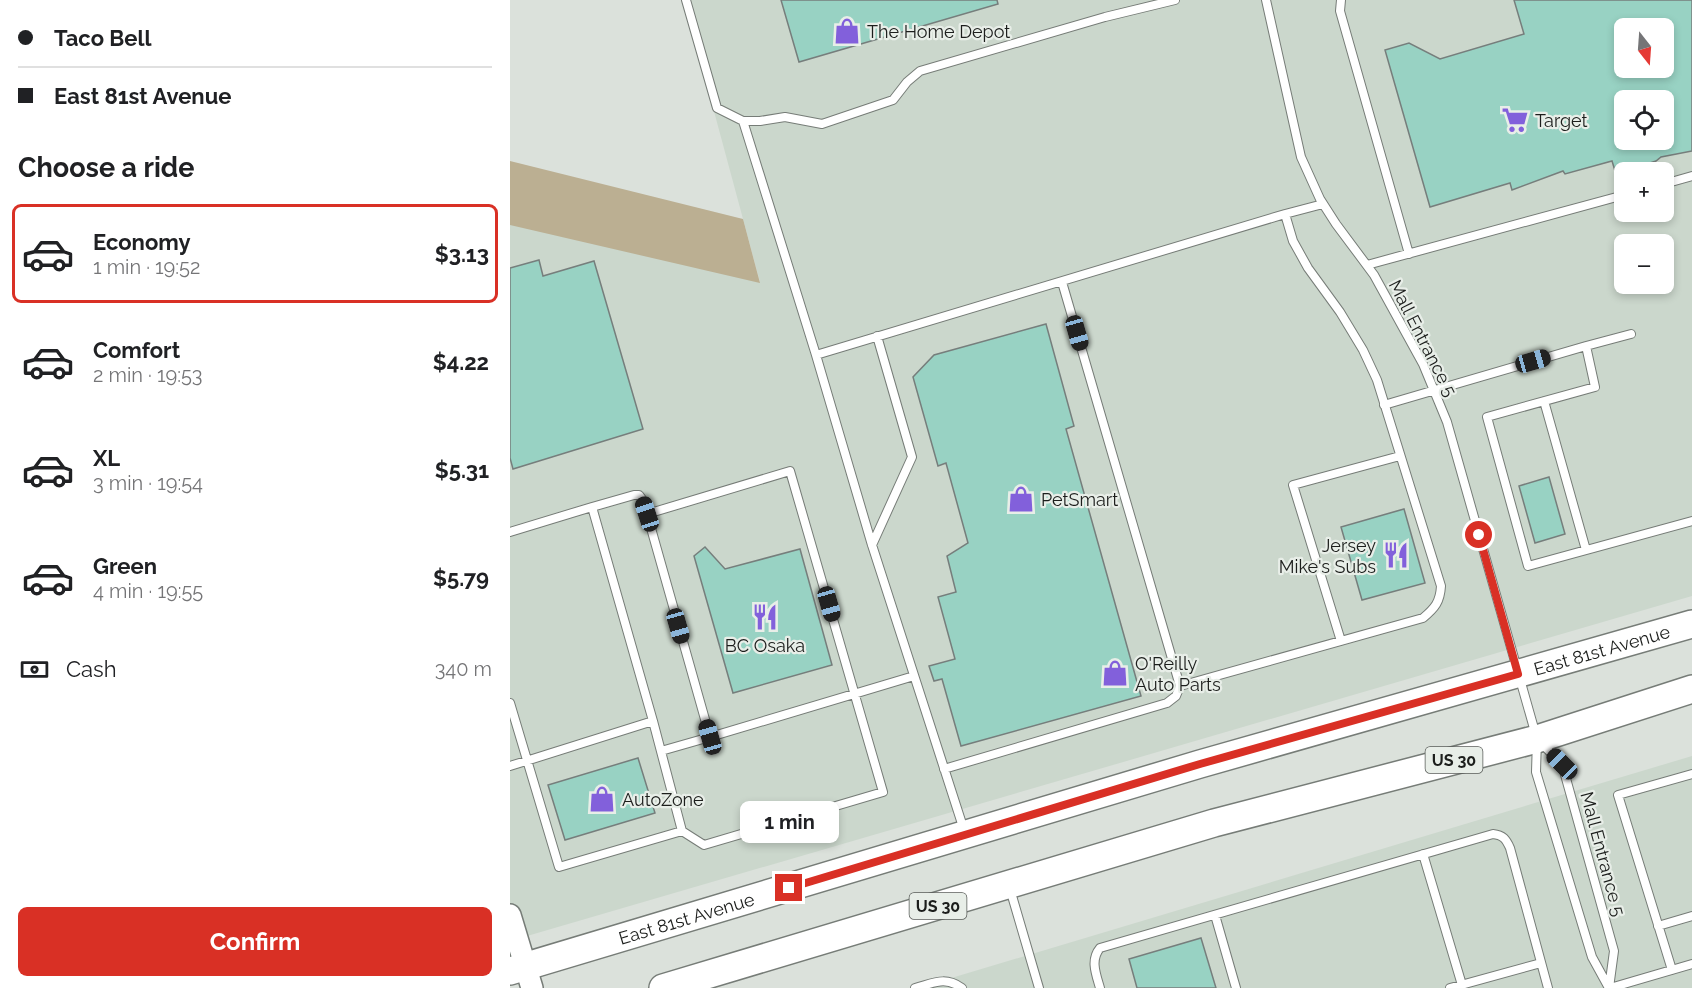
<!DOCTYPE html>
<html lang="en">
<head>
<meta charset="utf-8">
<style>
  :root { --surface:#fff; --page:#f6f6f6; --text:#202124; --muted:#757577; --line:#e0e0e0; --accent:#d93025 }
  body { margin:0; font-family:Raleway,sans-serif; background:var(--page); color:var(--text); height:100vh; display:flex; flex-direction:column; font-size:22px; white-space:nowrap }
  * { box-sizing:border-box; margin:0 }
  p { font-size:20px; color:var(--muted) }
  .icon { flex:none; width:33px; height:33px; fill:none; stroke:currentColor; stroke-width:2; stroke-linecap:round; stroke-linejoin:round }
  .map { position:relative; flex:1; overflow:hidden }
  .drawer { display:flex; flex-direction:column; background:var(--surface); width:510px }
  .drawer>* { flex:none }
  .top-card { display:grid; align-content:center; height:132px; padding:0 18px; background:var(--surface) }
  .needle { width:39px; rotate:163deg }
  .buttons { position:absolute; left:1104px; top:18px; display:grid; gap:12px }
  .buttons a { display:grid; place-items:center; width:60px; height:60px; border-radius:9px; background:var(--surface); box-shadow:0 3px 9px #0003; font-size:30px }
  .end { position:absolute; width:27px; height:27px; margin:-14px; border:8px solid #d93025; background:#fff; box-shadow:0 0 0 3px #fff }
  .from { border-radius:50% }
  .bubble { position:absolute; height:42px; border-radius:9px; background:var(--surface); box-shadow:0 3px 9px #0003; font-size:20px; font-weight:700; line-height:42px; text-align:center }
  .car { position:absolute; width:18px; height:36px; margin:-18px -9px; border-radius:8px; box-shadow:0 0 4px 2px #0007; background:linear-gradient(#222 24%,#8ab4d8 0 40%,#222 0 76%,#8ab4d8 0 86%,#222 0) }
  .top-card b { display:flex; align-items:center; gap:21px; height:57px; font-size:22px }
  .top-card b+b { border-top:2px solid var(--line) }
  .top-card i { width:15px; height:15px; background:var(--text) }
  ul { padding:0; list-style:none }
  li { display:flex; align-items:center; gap:18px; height:99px; margin:0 12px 9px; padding:0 6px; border:3px solid transparent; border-radius:9px }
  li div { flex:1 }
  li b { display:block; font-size:22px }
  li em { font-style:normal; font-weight:700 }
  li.current { border-color:var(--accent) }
  li>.icon { width:54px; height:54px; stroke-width:1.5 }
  h2 { padding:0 18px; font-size:27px; line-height:72px }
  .pay { display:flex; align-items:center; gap:15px; height:66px; padding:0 18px; font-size:22px }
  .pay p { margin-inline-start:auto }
  .cta { display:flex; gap:12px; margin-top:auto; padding:12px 18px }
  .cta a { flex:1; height:69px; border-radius:9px; background:var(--accent); color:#fff; font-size:24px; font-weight:700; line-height:69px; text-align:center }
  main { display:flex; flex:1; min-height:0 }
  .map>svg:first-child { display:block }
</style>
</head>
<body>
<main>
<section class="drawer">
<div class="top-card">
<b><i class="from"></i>Taco Bell</b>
<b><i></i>East 81st Avenue</b>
</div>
<h2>Choose a ride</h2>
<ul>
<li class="current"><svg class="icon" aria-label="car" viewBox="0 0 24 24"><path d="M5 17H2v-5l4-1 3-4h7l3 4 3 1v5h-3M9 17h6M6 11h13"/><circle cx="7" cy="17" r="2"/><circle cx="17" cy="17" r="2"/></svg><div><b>Economy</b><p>1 min · 19:52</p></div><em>$3.13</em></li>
<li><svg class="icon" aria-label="car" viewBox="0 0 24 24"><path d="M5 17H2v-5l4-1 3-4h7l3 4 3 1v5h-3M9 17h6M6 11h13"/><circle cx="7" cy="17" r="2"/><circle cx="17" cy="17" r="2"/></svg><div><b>Comfort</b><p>2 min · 19:53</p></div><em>$4.22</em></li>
<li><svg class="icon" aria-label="car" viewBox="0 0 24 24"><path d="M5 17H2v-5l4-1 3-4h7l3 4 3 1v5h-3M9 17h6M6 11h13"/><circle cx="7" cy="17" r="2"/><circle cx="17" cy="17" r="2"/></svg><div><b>XL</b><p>3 min · 19:54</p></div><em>$5.31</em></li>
<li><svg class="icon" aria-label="car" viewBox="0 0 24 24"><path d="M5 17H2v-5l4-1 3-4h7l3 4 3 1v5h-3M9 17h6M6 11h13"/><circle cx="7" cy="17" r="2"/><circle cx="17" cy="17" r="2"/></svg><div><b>Green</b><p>4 min · 19:55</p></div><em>$5.79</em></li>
</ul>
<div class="pay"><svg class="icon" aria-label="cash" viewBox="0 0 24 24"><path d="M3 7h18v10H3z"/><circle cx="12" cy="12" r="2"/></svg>Cash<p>340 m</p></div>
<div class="cta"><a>Confirm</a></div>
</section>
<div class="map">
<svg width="1182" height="988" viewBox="0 0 1182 988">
  <rect width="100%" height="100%" fill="#dbe1db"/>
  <path fill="#cbd7cc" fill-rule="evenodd" d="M174,0H1182V596L0,941V222L250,282ZM1114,28H1154V68H1114ZM1114,100H1154V140H1114ZM1114,172H1154V212H1114ZM1114,244H1154V284H1114Z
    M1182,756V988H408Z"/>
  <path fill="#bbaf92" d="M0,161L233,219L250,283L0,225Z"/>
  <path fill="#98d2c3" stroke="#767e7c" stroke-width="1.5" fill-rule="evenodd" d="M271,0H487L488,4L289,62Z
    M1004,0H1182V151L1151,157L1146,161L1106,174L1102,161L1055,174L1053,171L1002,190L1000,183L920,207L875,50L899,43L930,59L1014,34ZM1114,28H1154V68H1114ZM1114,100H1154V140H1114Z
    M29,260L33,276L84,261L133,429L3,469L0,458V268Z
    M536,324L564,426L556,429L631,696L451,746L432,679L424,681L419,666L445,659L428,597L446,592L437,556L458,543L436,463L428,466L403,377L424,355Z
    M1039,477L1055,534L1025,543L1009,486Z
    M894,509L915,583L852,600L831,527Z
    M195,547L215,569L290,549L322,665L223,693L184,556Z
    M128,758L145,813L55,840L38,785Z
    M691,938L706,988H627L619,959Z"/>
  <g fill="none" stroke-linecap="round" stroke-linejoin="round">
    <g stroke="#767c77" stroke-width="10">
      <path id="lane" d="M176,0L207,108L233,121H250L275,117L312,124L383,100L397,82L410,71L595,17L665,0
        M756,0L791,157L810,199L826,224L864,275L913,364L937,422L1027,739L1026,772L1082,957L1099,988
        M831,0L830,11L899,254
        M233,121L306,355L775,214L813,204
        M1154,184L1182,176
        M857,265L1114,195
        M1121,334L1076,346L1085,387L977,417L1018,566L1182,521
        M306,355L362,545L454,830
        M1034,401L1076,550
        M874,405L1076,346
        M137,514L200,737L404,676
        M0,532L82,507
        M362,545L402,457L367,336
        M831,641L783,485L890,456
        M670,686L913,618C925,608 930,602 931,586L867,380L853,350L830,312L798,268L783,241L775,214
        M0,703L49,867L172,831L143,721L16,761L0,766
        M143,721L82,507L124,495H129L132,499L137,514L280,471L373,792L194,845L172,831
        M1032,744L1052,764L1104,951L1099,988
        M151,751L200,737
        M434,769L657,703L666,696L670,686L552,282
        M913,854L952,985
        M500,889L529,988
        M705,915L726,988
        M1148,926L1182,916
        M1162,970L1108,795L1182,774
        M405,988C424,983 435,976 452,988
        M590,988C586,974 580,960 590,948L983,834C993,835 996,839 1000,848L1038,988
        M940,988L1031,963
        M1100,988L1182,964"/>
    </g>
    <g stroke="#767c77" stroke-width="24">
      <path id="secondary" d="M0,915L22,988"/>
    </g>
    <g stroke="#767c77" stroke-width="30">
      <g id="highway">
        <path id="s1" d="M0,971L690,764L1182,624"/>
        <path d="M153,988L704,823L1027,739L1182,689"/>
      </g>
    </g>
    <use href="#lane" stroke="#fff" stroke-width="8"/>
    <use href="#secondary" stroke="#fff" stroke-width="21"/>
    <use href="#highway" stroke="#fff" stroke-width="27"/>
  </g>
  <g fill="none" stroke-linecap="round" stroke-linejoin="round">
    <path stroke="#d93025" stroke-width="8" d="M279,888L690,764L1008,674L969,535"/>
  </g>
  <defs>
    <g id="shop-bare" transform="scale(2.07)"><path d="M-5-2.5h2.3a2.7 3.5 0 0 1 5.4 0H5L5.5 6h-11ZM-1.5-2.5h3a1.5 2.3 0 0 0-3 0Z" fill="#8260db" stroke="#e8eee8" stroke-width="2.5" paint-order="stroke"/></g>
    <g id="supermarket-bare" transform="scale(2.07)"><path d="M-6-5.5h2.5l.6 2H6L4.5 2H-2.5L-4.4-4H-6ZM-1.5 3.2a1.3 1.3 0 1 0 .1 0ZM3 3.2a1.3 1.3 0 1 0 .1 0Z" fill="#8260db" stroke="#e8eee8" stroke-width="2.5" paint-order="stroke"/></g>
    <g id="restaurant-bare" transform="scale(2.07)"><path d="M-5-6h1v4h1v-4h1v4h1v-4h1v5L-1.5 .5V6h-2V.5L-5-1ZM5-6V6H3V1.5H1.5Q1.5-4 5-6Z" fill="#8260db" stroke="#e8eee8" stroke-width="2.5" paint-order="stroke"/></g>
  </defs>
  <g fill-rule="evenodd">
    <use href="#shop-bare" x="337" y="31"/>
    <use href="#supermarket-bare" x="1005" y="120"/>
    <use href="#shop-bare" x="511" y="499"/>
    <use href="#restaurant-bare" x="886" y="555"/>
    <use href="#restaurant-bare" x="255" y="617"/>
    <use href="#shop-bare" x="605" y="673"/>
    <use href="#shop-bare" x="92" y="799"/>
  </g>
  <g text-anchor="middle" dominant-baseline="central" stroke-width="4.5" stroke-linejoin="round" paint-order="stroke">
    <g fill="#e8eee8" stroke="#595c59" stroke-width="1.5">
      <rect x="915.5" y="747" width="57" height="26" rx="4.5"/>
      <rect x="399.5" y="893" width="57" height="26" rx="4.5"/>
    </g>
    <g font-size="16" font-weight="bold" fill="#1c1e1c">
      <text x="944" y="760">US 30</text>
      <text x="428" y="906">US 30</text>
    </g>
    <g font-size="18" fill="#1c1e1c" stroke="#e8eee8" text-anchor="start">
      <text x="357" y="31">The Home Depot</text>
      <text x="1025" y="120">Target</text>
      <text x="531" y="499">PetSmart</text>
      <text x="866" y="545" text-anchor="end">Jersey<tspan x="866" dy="21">Mike's Subs</tspan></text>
      <text x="255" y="645" text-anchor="middle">BC Osaka</text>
      <text x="625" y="663">O'Reilly<tspan x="625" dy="21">Auto Parts</tspan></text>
      <text x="112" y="799">AutoZone</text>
    </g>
    <g font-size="18" fill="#1c1e1c" stroke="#e8eee8">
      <text transform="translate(913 338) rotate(63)">Mall Entrance 5</text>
      <text stroke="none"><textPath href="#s1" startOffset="1138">East 81st Avenue</textPath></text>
      <text transform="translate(1093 854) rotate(75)">Mall Entrance 5</text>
      <text stroke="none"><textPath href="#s1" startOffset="184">East 81st Avenue</textPath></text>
    </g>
  </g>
</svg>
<div class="buttons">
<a><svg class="needle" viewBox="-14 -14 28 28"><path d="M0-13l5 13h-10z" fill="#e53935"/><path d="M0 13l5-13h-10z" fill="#757577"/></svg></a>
<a><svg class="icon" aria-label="locate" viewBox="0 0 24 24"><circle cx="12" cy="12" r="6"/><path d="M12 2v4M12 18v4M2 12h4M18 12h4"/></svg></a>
<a>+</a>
<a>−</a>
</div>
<i class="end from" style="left:969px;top:535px"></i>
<i class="end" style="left:279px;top:888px"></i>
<div class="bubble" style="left:230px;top:801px;width:99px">1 min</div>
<i class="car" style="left:567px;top:333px;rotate:164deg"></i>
<i class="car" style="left:1023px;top:361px;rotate:74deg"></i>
<i class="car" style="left:137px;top:514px;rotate:342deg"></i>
<i class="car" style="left:319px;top:604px;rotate:164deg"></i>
<i class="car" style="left:168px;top:626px;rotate:164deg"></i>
<i class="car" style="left:200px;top:737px;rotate:344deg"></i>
<i class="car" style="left:1052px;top:764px;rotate:315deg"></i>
</div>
</main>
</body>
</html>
